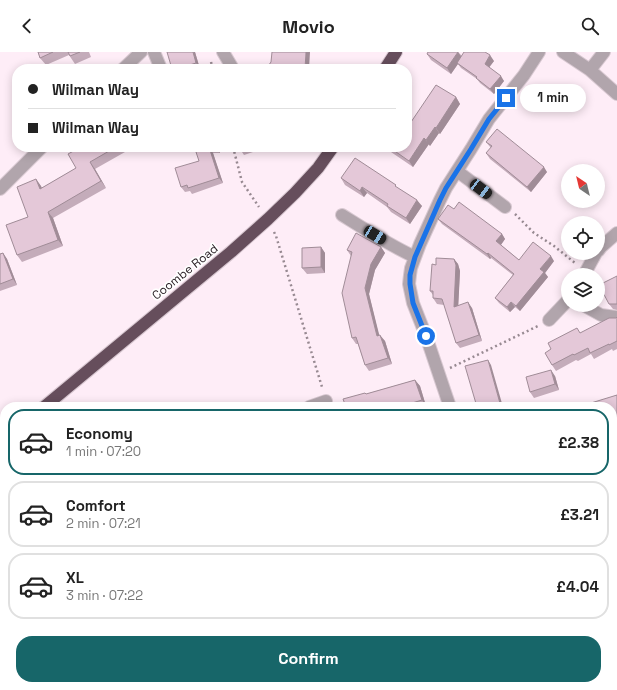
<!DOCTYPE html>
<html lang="en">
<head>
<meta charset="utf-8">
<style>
  :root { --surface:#fff; --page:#f6f6f6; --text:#222; --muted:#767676; --line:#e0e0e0; --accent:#176669 }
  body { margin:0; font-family:"Space Grotesk",sans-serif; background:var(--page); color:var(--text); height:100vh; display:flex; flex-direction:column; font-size:15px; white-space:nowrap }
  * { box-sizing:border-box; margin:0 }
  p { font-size:13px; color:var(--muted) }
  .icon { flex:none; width:22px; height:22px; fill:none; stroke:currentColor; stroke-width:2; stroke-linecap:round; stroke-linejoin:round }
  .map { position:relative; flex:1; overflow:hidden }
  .drawer { position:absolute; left:0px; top:350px; width:617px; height:288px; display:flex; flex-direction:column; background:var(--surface); border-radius:16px 16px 0 0; box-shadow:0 2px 10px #0003 }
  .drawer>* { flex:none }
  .top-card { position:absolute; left:12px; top:12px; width:400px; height:88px; border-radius:16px; box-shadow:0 2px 10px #0003; display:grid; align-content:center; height:88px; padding:0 16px; background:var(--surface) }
  .needle { width:26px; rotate:325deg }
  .fabs { position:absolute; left:561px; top:112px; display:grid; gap:8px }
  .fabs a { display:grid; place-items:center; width:44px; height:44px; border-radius:50%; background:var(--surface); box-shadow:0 2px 10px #0003; font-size:20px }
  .end { position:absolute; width:18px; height:18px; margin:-9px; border:5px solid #1a73e8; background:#fff; box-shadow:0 0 0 2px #fff }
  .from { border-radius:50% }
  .bubble { position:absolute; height:28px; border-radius:14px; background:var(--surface); box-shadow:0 2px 10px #0003; font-size:13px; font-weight:700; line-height:28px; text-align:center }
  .car { position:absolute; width:12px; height:24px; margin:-12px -6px; border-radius:5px; box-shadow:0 0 3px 1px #0007; background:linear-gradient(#222 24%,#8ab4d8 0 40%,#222 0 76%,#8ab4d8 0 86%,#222 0) }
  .top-card b { display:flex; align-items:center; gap:14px; height:38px; font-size:15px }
  .top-card b+b { border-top:1px solid var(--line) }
  .top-card i { width:10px; height:10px; background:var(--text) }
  ul { padding:7px 0 0; list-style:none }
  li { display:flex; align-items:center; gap:12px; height:66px; margin:0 8px 6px; padding:0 8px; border:2px solid var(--line); border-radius:16px }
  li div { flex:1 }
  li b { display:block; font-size:15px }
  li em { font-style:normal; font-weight:700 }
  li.on { border-color:var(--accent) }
  li>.icon { width:36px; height:36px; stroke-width:1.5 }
  .button { display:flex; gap:8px; margin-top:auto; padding:8px 16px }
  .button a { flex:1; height:46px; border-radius:16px; background:var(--accent); color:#fff; font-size:16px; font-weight:700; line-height:46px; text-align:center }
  header { display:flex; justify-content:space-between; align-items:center; height:52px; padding:0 16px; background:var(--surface); font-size:18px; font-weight:700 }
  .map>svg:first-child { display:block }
</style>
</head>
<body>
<header><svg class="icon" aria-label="back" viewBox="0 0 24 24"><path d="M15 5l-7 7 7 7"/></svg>Movio<svg class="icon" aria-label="search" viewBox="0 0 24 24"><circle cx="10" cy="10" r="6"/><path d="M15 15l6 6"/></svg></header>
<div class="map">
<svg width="617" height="638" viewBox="0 0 617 638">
  <rect width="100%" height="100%" fill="#feedf7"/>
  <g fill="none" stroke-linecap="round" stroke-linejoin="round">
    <g stroke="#d8c8d1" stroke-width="14">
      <path id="minor" d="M154,0L161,17
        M223,0L232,15
        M563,0L590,18L617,42
        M123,17L141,0
        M590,18L604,0
        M457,119L505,155
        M0,137L42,95
        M342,163C366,178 389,193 415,205
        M598,199L601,195L617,181
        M584,223L596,201
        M583,253L601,263L617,265
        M549,268L568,248
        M309,355L326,349
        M450,355L426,284L413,251L409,232L410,223L411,216L420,192L440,148L446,136L471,97L489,67L524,23L539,0
        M612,406L617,405
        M0,470L5,468
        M498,638L509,633"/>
    </g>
    <g stroke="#d8c8d1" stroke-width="14">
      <path id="highway" d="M385,17L396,0
        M44,355L231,200L268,167L295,141L318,116L333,95
        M0,393L5,389"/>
    </g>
    <path stroke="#988a92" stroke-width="2.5" stroke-dasharray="2 3" stroke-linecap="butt" d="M211,10L213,17
      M233,95L242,130L259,155
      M515,162L534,181L554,194L575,211
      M274,180L276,184L322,335
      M450,316L538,274
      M410,633L412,638"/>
    <use href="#minor" stroke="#b1a5ac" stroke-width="12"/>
    <use href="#highway" stroke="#664e5c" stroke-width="12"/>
  </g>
  <path fill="#c4acba" d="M38,0H89L91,5L75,12L69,3L46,13L40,6Z
    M195,0L200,17H172Z
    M458,0L462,4L494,9L489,15L504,29L494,42L480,31L477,27L461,16L458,12L451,22L431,8L427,2Z
    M456,45L460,52L440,82L439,81L430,94L429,92L413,115L391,100L388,95H407Z
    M486,90L547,120L531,140L490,107L486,101L491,96Z
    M81,95H130L124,98L125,100L95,117L106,136L53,166L63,194L22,210L17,203L28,165L36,127L42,136L76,116Z
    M198,95H220V101H213L223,131L192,142L190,139L185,140L181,135L199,109Z
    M239,95H262V97L244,103L240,97Z
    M341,126L397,136L422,154L410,172L391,160L387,155L367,141L364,145L345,133Z
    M454,157L502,182L505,187L501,193L519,208L554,209L545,221L548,225L520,259L515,255L510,260L499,251L495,246L513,223L491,206L490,207L442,172L438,167Z
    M321,195L325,201V221L307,222L302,216Z
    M381,195L385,201L375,218L369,242L379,284L385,289L392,312L369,319L365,313L358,292H356L352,286L351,204L347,198Z
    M3,201L7,207L17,233L0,239V202Z
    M454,207L458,212L460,219L458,253L472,256L482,289L460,296L456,291L444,253L437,252L433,246V243L430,239L436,213Z
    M617,224V258L613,257L609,252Z
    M617,265V297L613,299L612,297L594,307L591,302L578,309L576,308L556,319L552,313L581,281Z
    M555,324L559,338L534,346L530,340Z
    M415,328L420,334L426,354L422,355H346L365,341L366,342Z
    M617,343V373L612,375V355L592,353Z
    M480,633H493L491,636L485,638H483Z"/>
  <path fill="#a08c97" d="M193,0H195L200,17L196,11Z
    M306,0H310L309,17H305Z
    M458,0L462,6L451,22L447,16Z
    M490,3L494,9L488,17L485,12Z
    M501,24L504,29L494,42L490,37Z
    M456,45L460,52L440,82L436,76Z
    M435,75L439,81L430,94L426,88Z
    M424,86L429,92L413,115L409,109Z
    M209,95L213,101L223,131L219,126Z
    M217,95H220V101Z
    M90,110L95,117L106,136L101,129Z
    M544,115L547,120L531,140L527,135Z
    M36,127L41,134L45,144L40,137Z
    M362,135L367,141L364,145L360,139Z
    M417,148L422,154L410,172L406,166Z
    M48,160L53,166L63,194L58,188Z
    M502,182L505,187L500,194L496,189Z
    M321,195L325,201V221L321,215Z
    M381,195L385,201L375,218L369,242L381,290L377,284L365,236L371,212Z
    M3,201L7,207L17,233L13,227Z
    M488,201L491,206L490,207L487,202Z
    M551,204L554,209L545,221L548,225L520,259L516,254L540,217Z
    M454,207L458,212L460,219L458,260L454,255Z
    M468,250L472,256L482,289L479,283Z
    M511,250L515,255L510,260L507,255Z
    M380,283L385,289L392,312L388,306Z
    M488,308L491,313L503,355H501Z
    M551,318L555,324L559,338L555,332Z
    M415,328L420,334L426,354L422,348Z
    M489,633H493L491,636Z"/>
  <path fill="#e4c8d8" stroke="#a08c97" d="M38,0H53L40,6Z
    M68,0H80L70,4Z
    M167,0H193L196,11L177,17H172Z
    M272,0H306L305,17H266L271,10Z
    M428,0H458L447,16L427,2Z
    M464,0H485L490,3L485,12L501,24L490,37L476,26L477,25L457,11Z
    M436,33L456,45L436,76L435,75L426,88L424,86L409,109L389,95H407V76Z
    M497,77L544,115L527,135L486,101L492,94L486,90Z
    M81,95H116L90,110L101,129L48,160L58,188L17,203L6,173L28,165L17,135L36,127L40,137L76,116L68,102Z
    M198,95H217H209L219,126L188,136L187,133L181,135L175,116L199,109L196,100L198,99Z
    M239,95H248L240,97Z
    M355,106L396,133L395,134L417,148L406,166L387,154L388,152L362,135L360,139L341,126Z
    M459,150L502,182L496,189L519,208L533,190L551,204L540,217L544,220L516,254L511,250L507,255L495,246L514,222L488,201L487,202L438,167L448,153L454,157Z
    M356,181L381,195L371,212L365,236L377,284L380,283L388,306L365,313L356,285L352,286L342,241L352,200L347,198Z
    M321,195V215L302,216V196Z
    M3,201L13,227L0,232V202Z
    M436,206L454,207L456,213L454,255L468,250L479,283L456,291L442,247L433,246V239H430L432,212L436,213Z
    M617,224V252H609L599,233Z
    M617,265V289L609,293V292L590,301L588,296L574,303L573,302L552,313L545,301L551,297L548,291L577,276L580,281L609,266H616Z
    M488,308L501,355H477L465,314Z
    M551,318L555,332L530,340L526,325Z
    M415,328L422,348L399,355H346L343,347L365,341L366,342Z
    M617,343V366L612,368V355H586L592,353L591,351Z
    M617,433V515L612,499V497L616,496L612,481V435Z
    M617,619V638H551L562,634L563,638L576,633H612V621Z"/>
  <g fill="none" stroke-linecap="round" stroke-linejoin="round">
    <path stroke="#1a73e8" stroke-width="5" d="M426,284L413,251L410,232V223L415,205L440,148L446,136L471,97L489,67L506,46"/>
  </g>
  <g text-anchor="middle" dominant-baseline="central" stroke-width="3.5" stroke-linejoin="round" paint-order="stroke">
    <g font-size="12" fill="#2b2026" stroke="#fff">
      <text transform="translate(185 220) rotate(-39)">Coombe Road</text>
    </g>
  </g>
</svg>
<div class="fabs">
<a><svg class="needle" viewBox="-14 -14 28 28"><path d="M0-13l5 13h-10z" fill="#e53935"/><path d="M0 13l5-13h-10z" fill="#767676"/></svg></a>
<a><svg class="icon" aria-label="locate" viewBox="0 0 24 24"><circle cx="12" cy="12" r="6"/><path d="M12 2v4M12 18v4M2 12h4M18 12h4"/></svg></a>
<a><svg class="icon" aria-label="layers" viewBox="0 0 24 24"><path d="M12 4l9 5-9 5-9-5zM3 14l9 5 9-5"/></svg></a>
</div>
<i class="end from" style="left:426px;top:284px"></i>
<i class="end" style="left:506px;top:46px"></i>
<div class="bubble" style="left:520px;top:32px;width:66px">1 min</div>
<i class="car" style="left:481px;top:137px;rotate:127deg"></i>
<i class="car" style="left:375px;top:183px;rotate:121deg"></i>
<div class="top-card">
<b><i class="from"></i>Wilman Way</b>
<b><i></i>Wilman Way</b>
</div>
<section class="drawer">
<ul>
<li class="on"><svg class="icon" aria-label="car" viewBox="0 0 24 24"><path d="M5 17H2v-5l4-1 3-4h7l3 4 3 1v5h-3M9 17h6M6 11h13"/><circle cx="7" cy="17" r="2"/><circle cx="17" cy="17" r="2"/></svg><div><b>Economy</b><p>1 min · 07:20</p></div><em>£2.38</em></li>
<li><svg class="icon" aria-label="car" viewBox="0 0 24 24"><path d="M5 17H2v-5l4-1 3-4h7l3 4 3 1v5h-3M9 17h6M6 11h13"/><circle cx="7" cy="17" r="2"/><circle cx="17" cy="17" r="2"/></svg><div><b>Comfort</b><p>2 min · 07:21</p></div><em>£3.21</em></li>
<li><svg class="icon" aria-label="car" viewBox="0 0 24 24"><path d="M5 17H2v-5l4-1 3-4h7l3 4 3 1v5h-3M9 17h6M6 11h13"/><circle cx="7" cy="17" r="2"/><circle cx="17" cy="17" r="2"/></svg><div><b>XL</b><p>3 min · 07:22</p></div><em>£4.04</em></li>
</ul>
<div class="button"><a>Confirm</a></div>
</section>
</div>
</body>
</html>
